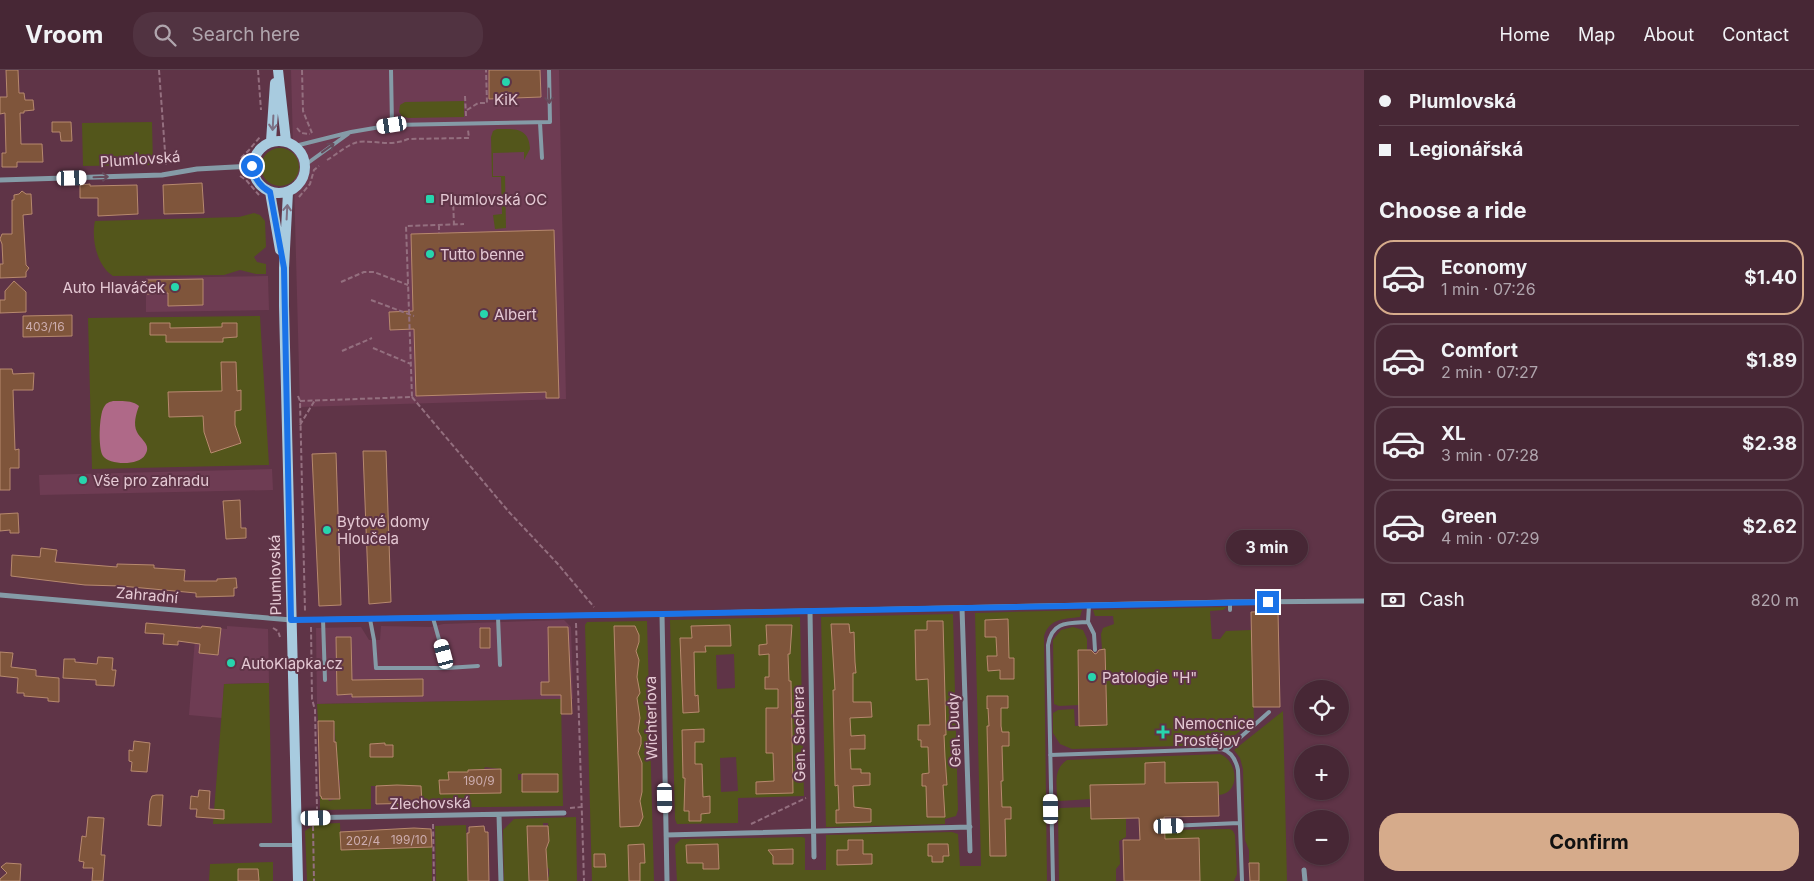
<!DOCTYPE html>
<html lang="en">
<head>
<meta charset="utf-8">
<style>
  :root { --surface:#472735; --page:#513341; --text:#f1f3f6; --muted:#b0a5ad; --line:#5f4450; --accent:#d6ab8b }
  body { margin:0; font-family:Inter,sans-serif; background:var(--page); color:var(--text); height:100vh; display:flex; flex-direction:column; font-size:19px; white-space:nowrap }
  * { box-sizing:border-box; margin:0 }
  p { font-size:16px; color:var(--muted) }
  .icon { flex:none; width:28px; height:28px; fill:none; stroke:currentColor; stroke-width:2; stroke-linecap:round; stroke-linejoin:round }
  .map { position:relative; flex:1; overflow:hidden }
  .panel { display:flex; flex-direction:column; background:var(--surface); width:450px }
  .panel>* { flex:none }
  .guide { display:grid; align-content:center; height:110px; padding:0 15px; background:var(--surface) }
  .buttons { position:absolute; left:1294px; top:610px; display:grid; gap:10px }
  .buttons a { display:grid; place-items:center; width:55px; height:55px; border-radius:50%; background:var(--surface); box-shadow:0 1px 4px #0004,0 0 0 1px var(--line); font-size:25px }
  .end { position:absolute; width:22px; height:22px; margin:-11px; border:6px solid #1a73e8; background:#fff; box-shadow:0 0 0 2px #fff }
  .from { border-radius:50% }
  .bubble { position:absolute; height:35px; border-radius:18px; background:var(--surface); box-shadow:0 1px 4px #0004,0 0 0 1px var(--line); font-size:16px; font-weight:700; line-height:35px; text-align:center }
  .car { position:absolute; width:15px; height:30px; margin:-15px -8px; border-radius:6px; box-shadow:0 0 4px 1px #0007; background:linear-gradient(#fff 24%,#345 0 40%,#fff 0 76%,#345 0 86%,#fff 0) }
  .guide b { display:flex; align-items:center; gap:18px; height:48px; font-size:19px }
  .guide b+b { border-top:1px solid var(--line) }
  .guide i { width:12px; height:12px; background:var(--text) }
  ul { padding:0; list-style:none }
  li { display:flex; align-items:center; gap:15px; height:75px; margin:0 10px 8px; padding:0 5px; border:2px solid var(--line); border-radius:20px }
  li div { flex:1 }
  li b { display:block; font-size:19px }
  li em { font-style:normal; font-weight:700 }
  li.on { border-color:var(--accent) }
  li>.icon { width:45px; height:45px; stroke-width:1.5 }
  h2 { padding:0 15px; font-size:22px; line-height:60px }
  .pay { display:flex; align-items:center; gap:12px; height:55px; padding:0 15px; font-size:19px }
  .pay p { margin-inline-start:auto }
  .button { display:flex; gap:10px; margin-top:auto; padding:10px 15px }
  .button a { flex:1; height:58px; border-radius:20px; background:var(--accent); color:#111; font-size:20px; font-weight:700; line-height:58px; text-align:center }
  header { display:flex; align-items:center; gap:30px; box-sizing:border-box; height:70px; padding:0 25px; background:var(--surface); border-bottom:1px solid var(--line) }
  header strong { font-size:24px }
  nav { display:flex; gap:28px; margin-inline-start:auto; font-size:18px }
  .search { width:350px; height:45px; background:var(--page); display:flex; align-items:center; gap:12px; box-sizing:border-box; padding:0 18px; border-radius:20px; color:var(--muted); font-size:19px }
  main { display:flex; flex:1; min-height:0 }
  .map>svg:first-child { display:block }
</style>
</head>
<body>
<header>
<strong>Vroom</strong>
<div class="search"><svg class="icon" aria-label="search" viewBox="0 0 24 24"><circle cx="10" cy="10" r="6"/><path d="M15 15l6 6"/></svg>Search here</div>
<nav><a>Home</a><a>Map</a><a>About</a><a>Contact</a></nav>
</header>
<main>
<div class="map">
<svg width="1364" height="811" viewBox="0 0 1364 811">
  <rect width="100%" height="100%" fill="#5f3447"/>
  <path fill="#6e3c53" d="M291,0H559L566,329L300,337Z
    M268,206L269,240L146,242V208Z
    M272,399L273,420L40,425L39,405Z
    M564,550L571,557L573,629L317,634L316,558L361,557L369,570H380L381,556L431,557L443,554Z
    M196,556L227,559V556L268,559L269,613L224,614L222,648L189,645Z"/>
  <path fill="#53561b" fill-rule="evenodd" d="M464,31V47L408,48L402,46L399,42L400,35L405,32Z
    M152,52L153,95L83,96L82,53Z
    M497,59C514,59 529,57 530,79L524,90V82L493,83V106H505L506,158L495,159L493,145L502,144L501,107H492L491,67L493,61Z
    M261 97a19 19 0 1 1 38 0a19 19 0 1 1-38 0Z
    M254,143L260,145L265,151L266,177L254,187L257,192L266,194V204H256L240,200L224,205L113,206C97,196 91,169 95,151L239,147Z
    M260,246L269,395L92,399L88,248Z
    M1227,537L1223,540L1210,541L1212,569H1220L1226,561L1251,560L1254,651L1228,670L1216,675L1072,679L1060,674L1053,663V643L1058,640L1074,639L1075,656L1107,655L1105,580L1102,579L1101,564L1103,558L1114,554L1113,546H1095L1093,540Z
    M1082,540L1080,547C1064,549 1050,548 1044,566L1047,811H677L675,775L681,769L802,767L805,768V800H826V765L952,762L958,764L960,796H981L975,543Z
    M953,544L958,740L956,746L945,749V754L826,757L821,547Z
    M800,547L804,726L738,728V753L677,754L675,749L670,550ZM734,584L735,618L717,619L716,585ZM736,687L738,721L721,722L720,688Z
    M647,551L654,811H592L585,555L587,552Z
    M1073,557L1083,560L1087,569V580L1078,581L1079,635L1059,636L1054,634L1053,570L1061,560Z
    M269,613L272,753L213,754L224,614Z
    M561,629L563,736L397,738V733L421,732V716H371V739L320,740V726H321L322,729H328L329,731L340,728V710H338L334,651H318L317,634ZM485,697L501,699L468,716V700L484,699ZM518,704H558V721L522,722V710H518Z
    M1283,641L1287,811H1259V793H1249V780L1245,770L1243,699L1240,688L1234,680Z
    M1220,684C1238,691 1241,723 1219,725L1218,712L1165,713V693H1145V710L1149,714L1091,729L1060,731L1057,729C1057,714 1053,699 1067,690Z
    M1091,737L1126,748V767L1119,771L1120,794L1116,799V811H1059L1058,741L1060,738Z
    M576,747L577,811H546L549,806V799L546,796L545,779L547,778L549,771L548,753H543V756L527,757L529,811H504L503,760L514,749Z
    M340,753L341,780L432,777V811H307L305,761L315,754Z
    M466,755L468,811H436L435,756Z
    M1230,759L1233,761L1235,765L1237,804L1234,811H1200L1165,769V760Z
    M273,792V811H209L210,794Z"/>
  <path fill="#af6988" d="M113,331C122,331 132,330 139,336C136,344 133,354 137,362C141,370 152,375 145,385C139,396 109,395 103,386C98,379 99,344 104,337C106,333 109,332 113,331Z"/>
  <path fill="#7f553b" stroke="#b7896e" d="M6,0H18L19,23H24L25,30H33L34,40L24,41V43H20L21,74H42L43,92H17V97H2V83H6L5,43L0,44V27H7Z
    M489,0H540L541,27L489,29Z
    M52,52H71L72,71H61L60,62H52Z
    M202,113L204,143L164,144L163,115Z
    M90,114V116L137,115L138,144L98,146V128H80V115Z
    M22,121L26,124H31L32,144L23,145L26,195L29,198L26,202V207L0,208V194H3L2,174L0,169L2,164H12V130H14V125L19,124Z
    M554,160L559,328H546V322L416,326L414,259L390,260L389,242L413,241L411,164Z
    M203,209V235L168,236V223L147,224L146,210Z
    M14,211L26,222V242L0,243V230H5V221Z
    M72,245V266L23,267V246Z
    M150,253H170V258L222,257V253H237V267L223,268V272H166V265H150Z
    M221,292H236L237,321L241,320V340L235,341V355L241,373L211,383L204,362L203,346L169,347L168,322L222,321Z
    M0,299H12L13,304L34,303L33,320H13L15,380L19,379V398H10V420H0Z
    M363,381H386L391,532L369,534Z
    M336,383L341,535L319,536L312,384Z
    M240,430L241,458H246V468L226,469L223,431Z
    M18,443L19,463H10V460L0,461V444Z
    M41,478L57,480L55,492L117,497V494L154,495V498L185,500L184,511H217V509L236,508L237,518H234V526L196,527V523L121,516L85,515L11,506L12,485L40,487Z
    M1278,541L1280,637H1253L1251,542Z
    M1008,549L1009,588H1014V609H1000V600L988,601L987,586H997L996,567H985V550Z
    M927,551H943L946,665H944L945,687L947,715H943L945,747H927L926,716H922V704L929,703L928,677H921V670H918V655H930L928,609L916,610L915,560H927Z
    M146,553L201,558L202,556L221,558L218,585L199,583L200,574L178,571V575L163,574L164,564L145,563Z
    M831,554H849L850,563L854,562L855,592L856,603H853V632H871L872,647L850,648L851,666L865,665V679H850L851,699H861V703H870V715L853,716L854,737L871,739V752L836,753V740H839L838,715L835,716L833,620H835Z
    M730,555L731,576H705L706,582H694L695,626L698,625L699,642L683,643L680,568H692L691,556Z
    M766,555H792L790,584H788L789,611H791L793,723L756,724V712L774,711L773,683H766V638H778V619H765V607H769V584L759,585V575L767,574Z
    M614,556H635L639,565V572L636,581L639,590L637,607L640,623L637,628L640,648L638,661L641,667V674L638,683L642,693V722L640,731L643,747L639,756L620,757Z
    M548,557H568L572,644H561V625H541V612H549Z
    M480,558H490V578H480Z
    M336,567H351L352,610L423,609V626L352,627V624L337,625Z
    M1105,579L1107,655L1079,656L1078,580H1091L1095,584L1097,583L1099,580Z
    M0,582L13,583L11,597L36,600V606L59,608V632L48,631V628L24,626V623H17L18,608L0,606Z
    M98,587L113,588L112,600H116L114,616L96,615V610L63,608L64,589H75V592L97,594Z
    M987,626H1008V638H1001V656L1002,662H1009V676H1002L1003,711H1001L1002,737H1011V749H1005L1006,786H990L987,656H989L988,638L987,639Z
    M318,651H334V672H336L340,729H322L321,726H320Z
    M704,659V672H695V694H702L703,727L710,726V743L701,744V751H689V741H684L685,708H683L682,660Z
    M134,671L150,673L147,702L131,701L132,692L129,691V680L133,681Z
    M385,673V675H393V687H370V674Z
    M1165,692V713L1218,712L1219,746L1164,747L1165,769L1199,768L1200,811H1124L1123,770H1140L1139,748L1091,749L1090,715L1145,714V693Z
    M501,699V723L440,724L439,710H449L448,702H468V700Z
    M522,704H558V722H522Z
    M397,715L421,716L422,733L376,734V716Z
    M199,720L210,721L209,739L224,740V749L196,747L197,739H190L191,726L198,727Z
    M156,725H163L161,756L148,755L150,731L152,726Z
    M88,747L104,748L101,785H105L103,811H92L93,798H83L84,792L79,791L82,766L86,767Z
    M484,756L485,762H488L489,811H468L467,763H469V757Z
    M527,756H548L549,771L546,779L548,811H529Z
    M414,758L431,759L432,777L341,780L340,762Z
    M848,770H863V784H872V794L837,795V780H848Z
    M644,774L645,793H640V811H629L628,775Z
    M718,774L719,799H703V793H687L686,775Z
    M928,774H948L949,786H943V792H932V786H928Z
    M793,779V794H773V786L768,780Z
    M594,784H605L606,797H594Z
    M6,793L21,794L20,811H0V809L7,803L1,797Z
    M1249,793H1259V811H1250Z
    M238,799H258L259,811H238Z"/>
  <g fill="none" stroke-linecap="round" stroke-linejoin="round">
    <path stroke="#946f7f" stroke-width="2" stroke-dasharray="5 2.5" stroke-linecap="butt" d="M159,0L166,95
      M258,0L261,40
      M302,0L303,41L312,63
      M465,26L466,46
      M467,40L478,33H487L486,0
      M297,58L301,63L310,64
      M241,88L249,80L260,67
      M327,90C336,85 348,74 358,72C376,70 390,77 408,69L469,68L468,60
      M240,106L246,110L259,125
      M299,127L310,114L314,100L319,96
      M453,128L454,155
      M439,155V163
      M341,212L364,202H374L408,215
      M371,230L414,246
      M373,278L411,294
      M342,281L372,268
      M298,326L300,331L305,541
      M412,327L509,442L557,493L594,537
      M300,331L412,327L406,156L464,154
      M300,355L315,330
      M576,553L584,811
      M311,557L312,629L315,640L317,739
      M273,558L278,561L280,567
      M570,738L582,737
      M433,754L434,811
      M751,754L806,728
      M313,756L314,811"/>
    <path stroke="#859ba7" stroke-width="4" d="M391,0L392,55
      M540,53L542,88
      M295,76L351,62L392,55L550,52L549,0
      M305,95L348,64
      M1230,532V540
      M498,547L500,595
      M433,548L447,598
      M323,549L325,610
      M370,549L374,570L376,598H447L478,596
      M1088,552L1094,564L1095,580
      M1226,680L1269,642
      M1050,685L1222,679C1232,682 1236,690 1238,700L1242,811
      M1169,756L1239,753
      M261,775H297
      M1053,811L1048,575C1052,551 1068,553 1088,552L1089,535"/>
    <path stroke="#859ba7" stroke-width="5" d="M0,110L162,105L197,99L253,96
      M0,525L291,550L662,544L1230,532L1364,531
      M962,538L970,781
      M810,541L814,787
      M662,544L667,811
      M499,745L501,811
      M297,748L564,743
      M666,765L970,757
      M1304,800L1305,811"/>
    <path stroke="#a8cbdf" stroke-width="10" d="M278,0L286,71
      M253 97a26 26 0 1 1 52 0a26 26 0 1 1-52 0Z
      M271,71L275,13
      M270,122L280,180
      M288,122L284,198V236L298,811"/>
  </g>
  <defs><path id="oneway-shaft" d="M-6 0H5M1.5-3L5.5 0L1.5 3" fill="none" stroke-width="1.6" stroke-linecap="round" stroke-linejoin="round" transform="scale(1.25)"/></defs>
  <g stroke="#67495a">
    <use href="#oneway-shaft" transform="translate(549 26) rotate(88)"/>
    <use href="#oneway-shaft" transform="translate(328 78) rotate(-36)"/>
    <use href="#oneway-shaft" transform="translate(101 107) rotate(-2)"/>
  </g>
  <g stroke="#7c7084">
    <use href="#oneway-shaft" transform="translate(273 53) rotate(93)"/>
    <use href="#oneway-shaft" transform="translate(287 142) rotate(-87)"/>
  </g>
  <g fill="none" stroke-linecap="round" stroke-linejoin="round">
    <path stroke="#1a73e8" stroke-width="6" d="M252,96C254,108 259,116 270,122L284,198L291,550L662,544L1268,532"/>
  </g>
  <g fill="#27d5ad" stroke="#5f3447" stroke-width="2">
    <circle cx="506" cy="12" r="5"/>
    <rect x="425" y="124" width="10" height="10" rx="2.5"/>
    <circle cx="430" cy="184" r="5"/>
    <circle cx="175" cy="217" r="5"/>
    <circle cx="484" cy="244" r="5"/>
    <circle cx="83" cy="410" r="5"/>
    <circle cx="327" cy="460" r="5"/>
    <circle cx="231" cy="593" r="5"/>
    <circle cx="1092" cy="607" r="5"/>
    <path d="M1160.5 654.5h5v5h5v5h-5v5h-5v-5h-5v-5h5z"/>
  </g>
  <g text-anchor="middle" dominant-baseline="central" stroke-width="4" stroke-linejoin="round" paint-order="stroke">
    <g font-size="12" fill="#ccacae">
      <text x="45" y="256">403/16</text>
      <text x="479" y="710">190/9</text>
      <text x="409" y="769">199/10</text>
      <text x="363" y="770">202/4</text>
    </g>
    <g font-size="15" fill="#e5c9d4" stroke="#5f3447" text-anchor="start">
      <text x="506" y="29" text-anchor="middle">KiK</text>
      <text x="440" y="129">Plumlovská OC</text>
      <text x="440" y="184">Tutto benne</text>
      <text x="165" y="217" text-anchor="end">Auto Hlaváček</text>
      <text x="494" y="244">Albert</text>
      <text x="93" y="410">Vše pro zahradu</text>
      <text x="337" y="451">Bytové domy<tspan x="337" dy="17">Hloučela</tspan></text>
      <text x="241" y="593">AutoKlapka.cz</text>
      <text x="1102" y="607">Patologie "H"</text>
      <text x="1174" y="653">Nemocnice<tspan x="1174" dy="17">Prostějov</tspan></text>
    </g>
    <g font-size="15" fill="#e5c9d4" stroke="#5f3447">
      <text transform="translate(140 89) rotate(-4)">Plumlovská</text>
      <text transform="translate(275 505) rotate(-91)">Plumlovská</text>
      <text transform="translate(147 525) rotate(5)">Zahradní</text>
      <text transform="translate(651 648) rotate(-91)">Wichterlova</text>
      <text transform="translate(954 660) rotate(-92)">Gen. Dudy</text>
      <text transform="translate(799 664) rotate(-91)">Gen. Sachera</text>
      <text transform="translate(430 733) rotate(-1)">Zlechovská</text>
    </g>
  </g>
</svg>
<div class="buttons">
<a><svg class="icon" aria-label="locate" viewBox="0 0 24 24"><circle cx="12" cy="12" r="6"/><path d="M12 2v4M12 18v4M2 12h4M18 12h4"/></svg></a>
<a>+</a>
<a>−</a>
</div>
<i class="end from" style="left:252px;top:96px"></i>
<i class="end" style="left:1268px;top:532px"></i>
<div class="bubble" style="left:1226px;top:460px;width:82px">3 min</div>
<i class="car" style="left:392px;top:55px;rotate:261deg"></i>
<i class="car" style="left:72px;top:108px;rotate:88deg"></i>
<i class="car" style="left:444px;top:584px;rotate:345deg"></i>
<i class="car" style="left:665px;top:728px;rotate:179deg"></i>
<i class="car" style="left:1051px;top:739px;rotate:359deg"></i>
<i class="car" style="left:316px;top:748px;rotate:89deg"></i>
<i class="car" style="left:1169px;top:756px;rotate:88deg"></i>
</div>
<section class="panel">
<div class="guide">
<b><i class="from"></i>Plumlovská</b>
<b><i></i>Legionářská</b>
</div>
<h2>Choose a ride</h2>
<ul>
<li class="on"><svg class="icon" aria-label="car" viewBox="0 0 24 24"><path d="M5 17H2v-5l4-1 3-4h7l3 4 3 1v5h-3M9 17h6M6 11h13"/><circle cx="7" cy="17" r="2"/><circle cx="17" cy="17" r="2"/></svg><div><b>Economy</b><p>1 min · 07:26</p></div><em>$1.40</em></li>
<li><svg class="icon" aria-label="car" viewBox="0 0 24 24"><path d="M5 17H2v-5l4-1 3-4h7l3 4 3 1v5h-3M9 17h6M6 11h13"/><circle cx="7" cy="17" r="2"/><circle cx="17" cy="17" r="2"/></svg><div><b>Comfort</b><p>2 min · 07:27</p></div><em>$1.89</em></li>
<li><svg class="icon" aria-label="car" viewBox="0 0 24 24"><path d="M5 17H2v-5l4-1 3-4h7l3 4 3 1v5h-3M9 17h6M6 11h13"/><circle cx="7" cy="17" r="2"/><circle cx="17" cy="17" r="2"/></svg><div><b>XL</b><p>3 min · 07:28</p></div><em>$2.38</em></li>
<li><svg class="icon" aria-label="car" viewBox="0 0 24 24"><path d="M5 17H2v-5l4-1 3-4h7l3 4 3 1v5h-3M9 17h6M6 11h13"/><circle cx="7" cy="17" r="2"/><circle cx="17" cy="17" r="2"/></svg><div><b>Green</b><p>4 min · 07:29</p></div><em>$2.62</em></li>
</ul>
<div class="pay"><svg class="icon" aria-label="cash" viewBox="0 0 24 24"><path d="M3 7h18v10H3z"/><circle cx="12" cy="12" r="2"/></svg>Cash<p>820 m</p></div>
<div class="button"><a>Confirm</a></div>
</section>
</main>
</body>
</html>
